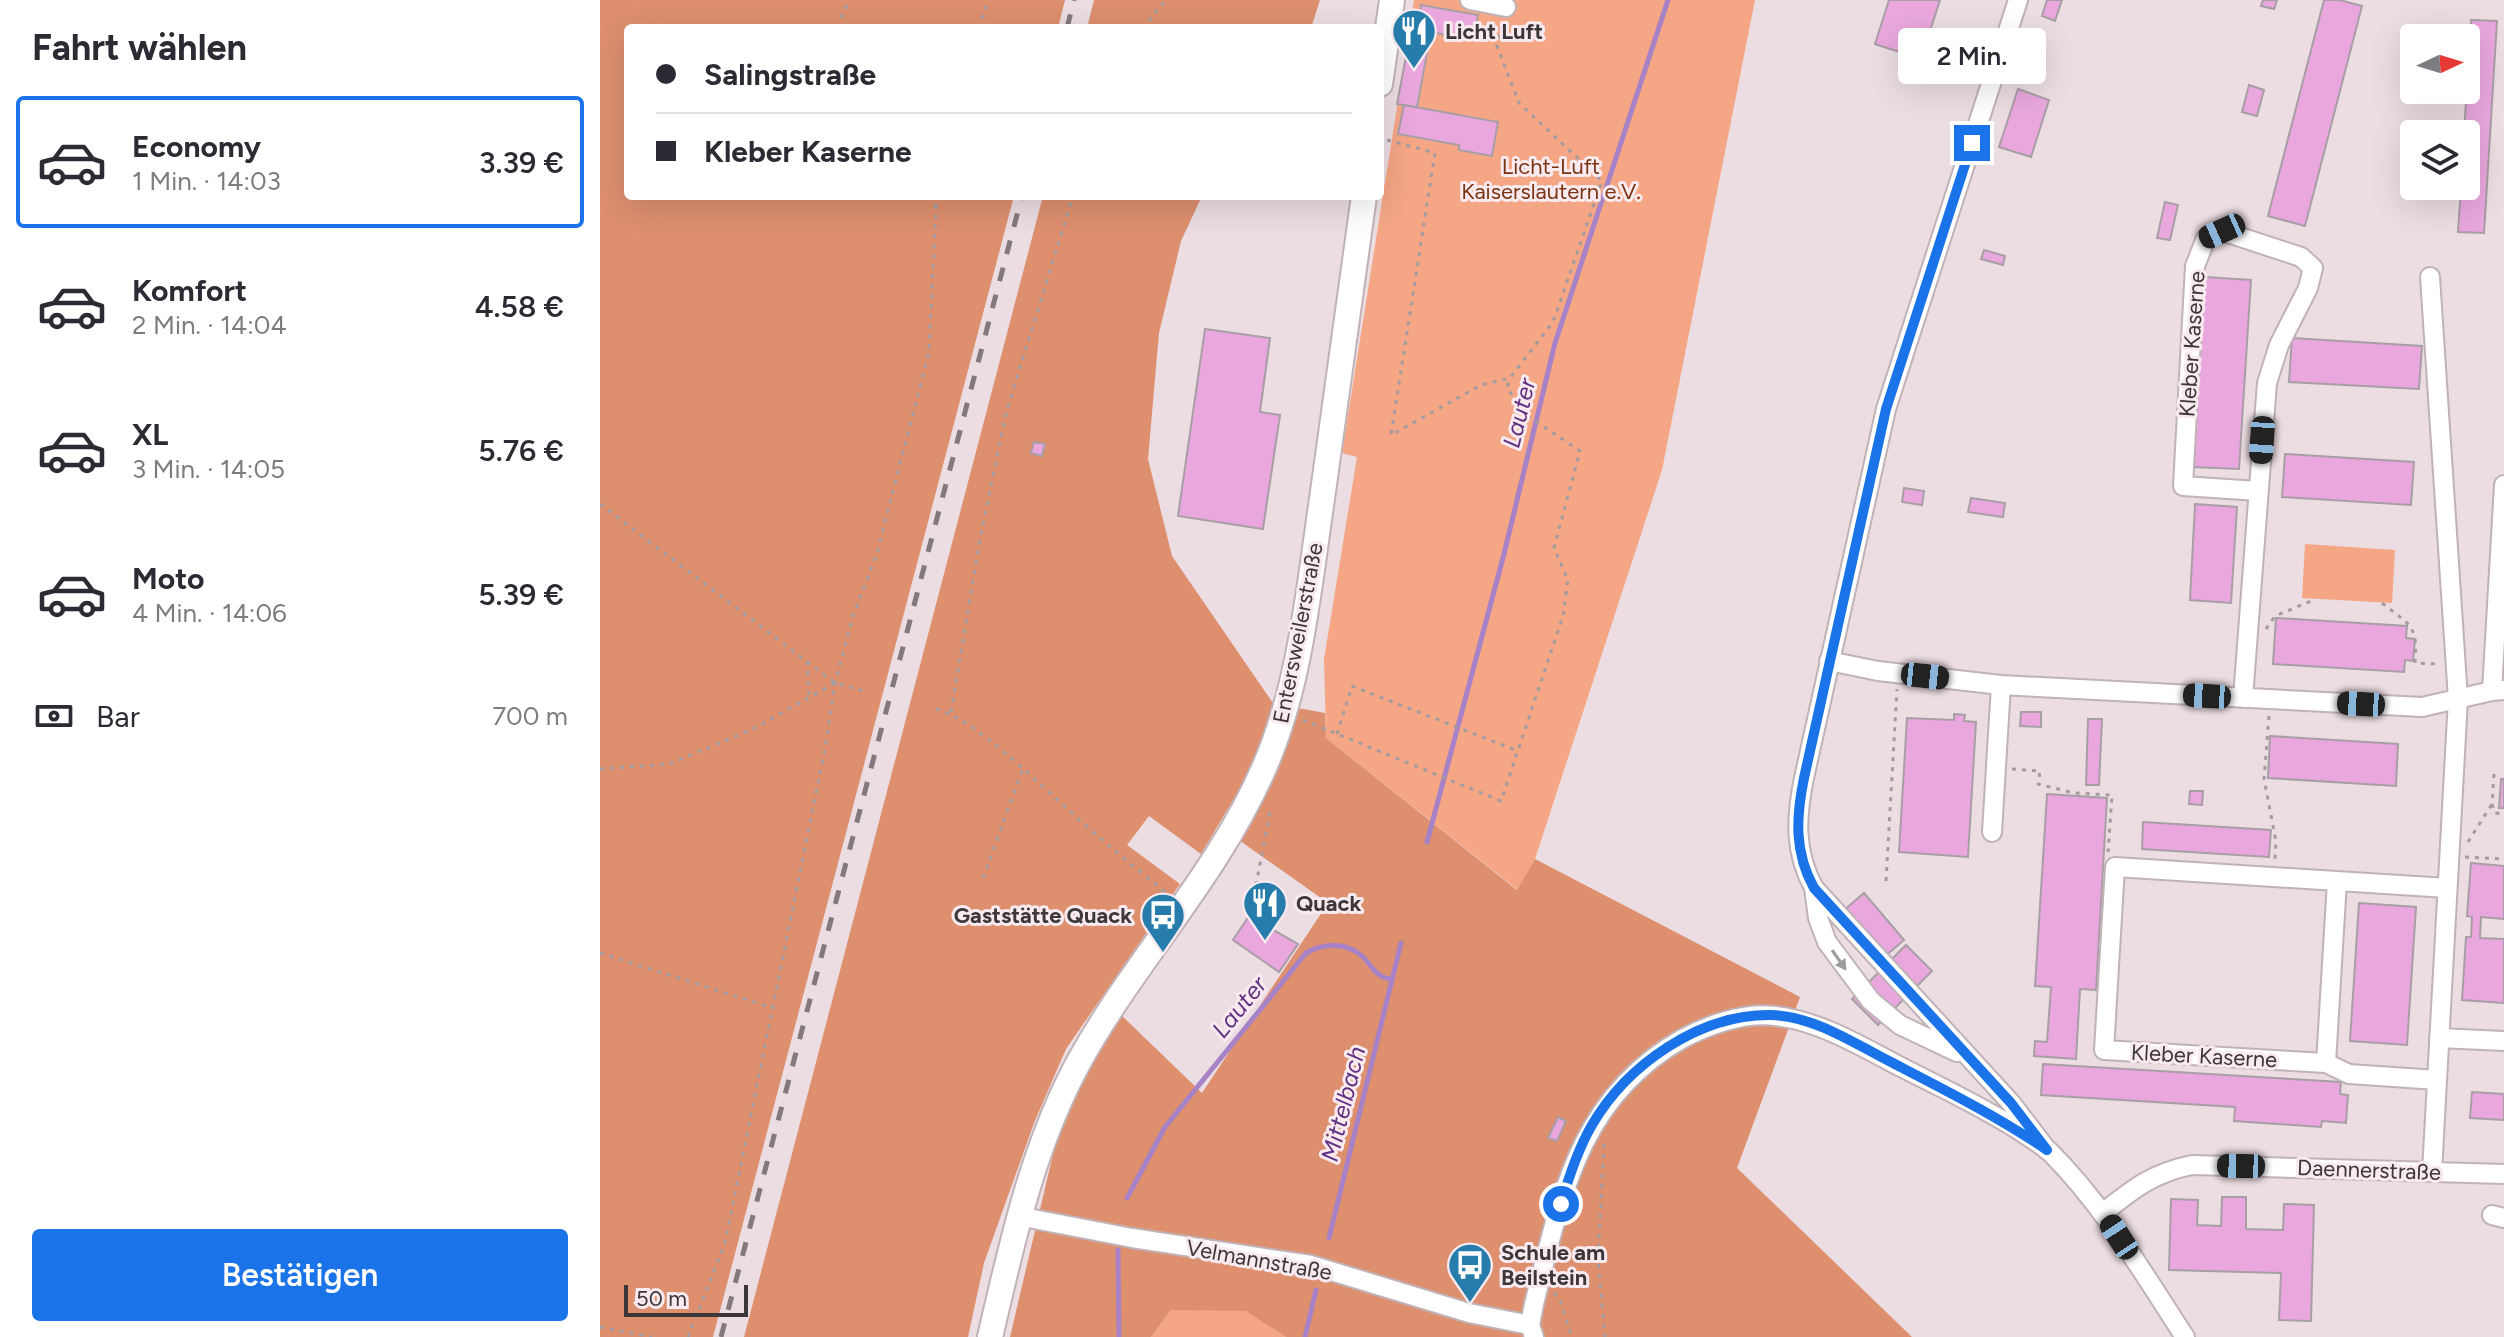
<!DOCTYPE html>
<html lang="de">
<head>
<meta charset="utf-8">
<style>
  :root { --surface:#fff; --page:#f7f7f7; --text:#2b2b33; --muted:#7c7c81; --line:#e1e1e2; --accent:#1a73e8 }
  body { margin:0; font-family:Figtree,sans-serif; background:var(--page); color:var(--text); height:100vh; display:flex; flex-direction:column; font-size:30px; white-space:nowrap }
  * { box-sizing:border-box; margin:0 }
  p { font-size:26px; color:var(--muted) }
  .icon { flex:none; width:44px; height:44px; fill:none; stroke:currentColor; stroke-width:2; stroke-linecap:round; stroke-linejoin:round }
  .map { position:relative; flex:1; overflow:hidden }
  .drawer { display:flex; flex-direction:column; background:var(--surface); width:600px }
  .drawer>* { flex:none }
  .banner { position:absolute; left:24px; top:24px; width:760px; height:176px; border-radius:8px; box-shadow:0 8px 32px #0002; display:grid; align-content:center; height:176px; padding:0 32px; background:var(--surface) }
  .needle { width:52px; rotate:86deg }
  .tools { position:absolute; left:1800px; top:24px; display:grid; gap:16px }
  .tools a { display:grid; place-items:center; width:80px; height:80px; border-radius:8px; background:var(--surface); box-shadow:0 8px 32px #0002; font-size:40px }
  .scale { position:absolute; left:24px; bottom:20px; width:124px; box-sizing:border-box; padding-left:8px; border:4px solid #3c3739; border-top:0; font-size:22px; line-height:28px; white-space:nowrap; color:#3c3739; -webkit-text-stroke:6px #f8eaef; paint-order:stroke }
  .end { position:absolute; width:36px; height:36px; margin:-18px; border:10px solid #1a73e8; background:#fff; box-shadow:0 0 0 4px #fff }
  .from { border-radius:50% }
  .bubble { position:absolute; height:56px; border-radius:8px; background:var(--surface); box-shadow:0 8px 32px #0002; font-size:26px; font-weight:600; line-height:56px; text-align:center }
  .car { position:absolute; width:24px; height:48px; margin:-24px -12px; border-radius:10px; box-shadow:0 0 6px 2px #0007; background:linear-gradient(#222 24%,#8ab4d8 0 40%,#222 0 76%,#8ab4d8 0 86%,#222 0) }
  .banner b { display:flex; align-items:center; gap:28px; height:76px; font-size:30px }
  .banner b+b { border-top:2px solid var(--line) }
  .banner i { width:20px; height:20px; background:var(--text) }
  ul { padding:0; list-style:none }
  li { display:flex; align-items:center; gap:24px; height:132px; margin:0 16px 12px; padding:0 16px; border:4px solid transparent; border-radius:8px }
  li div { flex:1 }
  li b { display:block; font-size:30px }
  li em { font-style:normal; font-weight:600 }
  li.current { border-color:var(--accent) }
  li>.icon { width:72px; height:72px; stroke-width:1.5 }
  h2 { padding:0 32px; font-size:36px; line-height:96px }
  .pay { display:flex; align-items:center; gap:20px; height:88px; padding:0 32px; font-size:30px }
  .pay p { margin-inline-start:auto }
  .action { display:flex; gap:16px; margin-top:auto; padding:16px 32px }
  .action a { flex:1; height:92px; border-radius:8px; background:var(--accent); color:#fff; font-size:32px; font-weight:600; line-height:92px; text-align:center }
  main { display:flex; flex:1; min-height:0 }
  .map>svg:first-child { display:block }
</style>
</head>
<body>
<main>
<section class="drawer">
<h2>Fahrt wählen</h2>
<ul>
<li class="current"><svg class="icon" aria-label="car" viewBox="0 0 24 24"><path d="M5 17H2v-5l4-1 3-4h7l3 4 3 1v5h-3M9 17h6M6 11h13"/><circle cx="7" cy="17" r="2"/><circle cx="17" cy="17" r="2"/></svg><div><b>Economy</b><p>1 Min. · 14:03</p></div><em>3.39 €</em></li>
<li><svg class="icon" aria-label="car" viewBox="0 0 24 24"><path d="M5 17H2v-5l4-1 3-4h7l3 4 3 1v5h-3M9 17h6M6 11h13"/><circle cx="7" cy="17" r="2"/><circle cx="17" cy="17" r="2"/></svg><div><b>Komfort</b><p>2 Min. · 14:04</p></div><em>4.58 €</em></li>
<li><svg class="icon" aria-label="car" viewBox="0 0 24 24"><path d="M5 17H2v-5l4-1 3-4h7l3 4 3 1v5h-3M9 17h6M6 11h13"/><circle cx="7" cy="17" r="2"/><circle cx="17" cy="17" r="2"/></svg><div><b>XL</b><p>3 Min. · 14:05</p></div><em>5.76 €</em></li>
<li><svg class="icon" aria-label="car" viewBox="0 0 24 24"><path d="M5 17H2v-5l4-1 3-4h7l3 4 3 1v5h-3M9 17h6M6 11h13"/><circle cx="7" cy="17" r="2"/><circle cx="17" cy="17" r="2"/></svg><div><b>Moto</b><p>4 Min. · 14:06</p></div><em>5.39 €</em></li>
</ul>
<div class="pay"><svg class="icon" aria-label="cash" viewBox="0 0 24 24"><path d="M3 7h18v10H3z"/><circle cx="12" cy="12" r="2"/></svg>Bar<p>700 m</p></div>
<div class="action"><a>Bestätigen</a></div>
</section>
<div class="map">
<svg width="1904" height="1337" viewBox="0 0 1904 1337">
  <rect width="100%" height="100%" fill="#ebdde2"/>
  <path fill="#f4a685" d="M814,0H1155L1062,470L935,859L918,890L726,738L724,659L757,457L742,453Z
    M1705,544L1795,550L1792,603L1702,598Z
    M571,1310H646L686,1337H551Z"/>
  <path fill="#dd8f6e" d="M0,0H465L458,28H28V196H414L113,1337H0Z
    M494,0H720L711,28H487Z
    M443,196H602L581,241L559,333L548,459L572,556L675,706L655,763L601,854L549,816L527,845L580,884L466,1049L434,1123L384,1263L368,1337H144Z
    M698,708L725,713L726,738L917,890L935,859L1200,997L1137,1168L1312,1337H686L646,1311L571,1310L551,1337H410L458,1133L485,1072L519,1013L602,1093L728,903L636,838L672,771Z"/>
  <g fill="none" stroke-linecap="round" stroke-linejoin="round">
    <path stroke="#a782c6" stroke-width="5" d="M827,842L904,554L955,343L1068,0
      M527,1198L565,1127L706,953C723,943 747,942 762,956C773,966 775,978 792,979
      M729,1238L801,943
      M518,1250L519,1337
      M705,1337L716,1290"/>
  </g>
  <path fill="#e9a7de" stroke="#a89ea6" stroke-width="2" d="M1289,0H1340L1321,59L1275,44Z
    M1447,0H1462L1455,21L1442,16Z
    M1663,0H1677L1674,9L1661,6Z
    M1724,0H1740L1762,6L1705,226L1668,216Z
    M821,5L878,15L873,40L831,32L817,107L797,104L812,25H817Z
    M1871,20L1897,21L1884,233L1858,232L1861,186H1866L1864,134Z
    M1649,85L1664,90L1657,116L1642,112Z
    M1418,89L1449,100L1431,157L1399,147Z
    M804,105L898,122L892,156L859,150V145L798,134Z
    M1565,202L1578,205L1570,240L1557,238Z
    M1384,250L1405,256L1403,265L1381,259Z
    M1605,277L1651,280L1639,469L1593,467Z
    M605,329L670,338L660,412L680,415L663,529L578,516Z
    M1692,338L1822,346L1819,389L1689,382Z
    M434,442L445,444L442,456L431,453Z
    M1685,454L1814,462L1811,505L1682,497Z
    M1304,488L1324,491L1322,505L1302,502Z
    M1371,498L1405,503L1403,517L1368,512Z
    M1595,504L1637,507L1631,603L1590,600Z
    M1676,618L1807,626L1806,638L1815,639L1813,661L1805,660L1804,672L1673,664Z
    M1421,712H1441V727L1420,726Z
    M1354,714L1365,715L1364,721L1376,722L1368,857L1299,852L1307,718L1354,720Z
    M1488,719H1502L1499,785H1486Z
    M1670,736L1798,744L1796,786L1668,778Z
    M1901,779H1904V808H1899Z
    M1590,791H1603L1602,805L1589,804Z
    M1447,794L1507,798L1496,990L1480,989L1476,1059L1434,1056L1435,1041L1447,1042L1451,987L1435,986Z
    M1543,822L1671,830L1669,857L1542,849Z
    M1871,863L1904,866V919L1881,917L1880,938L1904,939V1003L1862,1000L1866,937H1871L1872,917L1867,916Z
    M1264,893L1304,940L1276,964L1236,917Z
    M1759,903L1816,907L1807,1045L1750,1041Z
    M649,916L698,944L679,972L633,940Z
    M1306,945L1332,971L1278,1025L1252,999Z
    M1443,1064L1741,1082L1740,1094L1748,1095L1746,1123L1722,1121L1721,1127L1634,1121L1635,1107L1441,1095Z
    M1872,1092L1904,1094V1120L1870,1118Z
    M958,1117L966,1121L957,1141L948,1138Z
    M1622,1197H1646V1229L1683,1230L1684,1204L1714,1205L1711,1321L1679,1320L1681,1273L1569,1270L1571,1199L1598,1200L1597,1225L1621,1226Z"/>
  <g fill="none" stroke-linecap="round" stroke-linejoin="round">
    <g stroke="#c0b2b6" stroke-width="22">
      <path id="minor" d="M870,0L906,7
        M1418,0L1286,409L1204,778C1196,817 1194,852 1214,888L1411,1103L1447,1150
        M1830,277L1858,699L1832,1172
        M1229,661L1278,671L1401,685L1822,707L1892,691L1904,690
        M1892,691L1904,485
        M1643,698L1667,383L1679,345L1708,288L1713,268L1701,257L1622,231L1606,238L1595,266L1583,486L1658,491
        M1392,832L1401,685
        M1737,881L1726,1063L1749,1074L1837,1080
        M1214,888L1218,918L1227,942L1271,1001L1300,1025L1357,1052
        M1839,1038L1904,1041
        M1726,1063L1504,1050L1515,867L1847,888
        M1503,1213C1534,1188 1553,1173 1592,1165L1904,1174
        M1892,1215L1904,1218
        M418,1216L532,1238L711,1265L869,1313L930,1325
        M934,1337L930,1325L934,1304C961,1197 978,1098 1082,1039C1108,1025 1144,1012 1175,1016C1221,1021 1262,1047 1303,1068C1342,1088 1383,1107 1420,1131C1430,1138 1441,1144 1450,1152C1504,1206 1543,1273 1585,1337"/>
    </g>
    <g stroke="#c0b2b6" stroke-width="28">
      <path id="major" d="M780,84L792,0
        M390,1337C412,1243 433,1144 481,1058C537,958 618,874 664,768C700,686 708,594 721,506C735,402 750,299 764,196"/>
    </g>
    <path stroke="#a59b9f" stroke-width="3" stroke-dasharray="4 6" stroke-linecap="butt" d="M243,28L242,16L249,0
      M378,28L389,0
      M542,28L566,0
      M787,140L835,153L791,435L881,385L910,378L953,322L1002,181L919,103L897,46L902,23
      M336,208L338,196
      M0,504L235,683L263,691
      M1782,603C1811,626 1818,625 1815,663L1839,664
      M1666,629L1675,616L1716,599
      M207,661L209,698
      M336,709C373,717 441,786 472,813C502,841 535,867 566,893
      M351,712L380,539L406,413L473,196
      M1669,716L1664,779L1676,841L1675,859
      M703,720L901,801L963,616L968,580L954,548L980,451L929,417L907,388L910,378
      M737,734L752,686L918,751
      M0,769L69,764L153,729L235,683
      M1412,769L1440,771L1438,784L1474,793L1512,795L1508,852
      M1894,774L1892,804L1895,813L1904,814
      M1868,842L1892,804
      M1865,857L1904,859
      M383,878L423,768
      M1286,881L1297,689
      M654,895L670,812L666,810
      M0,953L173,1008
      M1004,1144L998,1259L1005,1337
      M954,1293L960,1300L972,1337
      M0,1327L52,1337
      M88,1337L125,1243L225,749L235,683L253,616L277,553L329,352L336,208L330,196"/>
    <use href="#minor" stroke="#fff" stroke-width="18"/>
    <use href="#major" stroke="#fff" stroke-width="24"/>
    <path stroke="#82797c" stroke-width="5" stroke-dasharray="14 14" stroke-linecap="butt" d="M467,28L474,0
      M121,1337L422,196"/>
  </g>
  <defs><path id="oneway-solid" d="M-6-.8H1V-3.2L6.5 0L1 3.2V.8H-6Z" transform="scale(2)"/></defs>
  <use fill="#9e9b9c" href="#oneway-solid" transform="translate(1239 960) rotate(55)"/>
  <g fill="none" stroke-linecap="round" stroke-linejoin="round">
    <path stroke="#1a73e8" stroke-width="10" d="M961,1204C969,1176 978,1149 992,1125C1027,1065 1099,1014 1171,1015C1213,1016 1252,1042 1289,1061C1343,1089 1397,1116 1447,1150L1411,1103L1214,888C1194,852 1196,817 1204,778L1286,409L1372,143"/>
  </g>
  <defs>
    <g id="restaurant-pin" transform="scale(2.3)"><path d="M0 17L-7.5 6A9.5 9.5 0 1 1 7.5 6Z" fill="#267dac" stroke="#f8eaef"/><path d="M-5-6h1v4h1v-4h1v4h1v-4h1v5L-1.5 .5V6h-2V.5L-5-1ZM5-6V6H3V1.5H1.5Q1.5-4 5-6Z" fill="#fff"/></g>
    <g id="bus-pin" transform="scale(2.3)"><path d="M0 17L-7.5 6A9.5 9.5 0 1 1 7.5 6Z" fill="#267dac" stroke="#f8eaef"/><path d="M-5-6H5V4H4V6H2V4H-2V6H-4V4H-5ZM-3.5-4V0h7V-4ZM-3.5 1.2v1.5H-2V1.2ZM2 1.2v1.5H3.5V1.2Z" fill="#fff"/></g>
  </defs>
  <g fill-rule="evenodd">
    <use href="#restaurant-pin" x="814" y="31"/>
    <use href="#restaurant-pin" x="665" y="903"/>
    <use href="#bus-pin" x="563" y="915"/>
    <use href="#bus-pin" x="870" y="1265"/>
  </g>
  <g text-anchor="middle" dominant-baseline="central" stroke-width="6" stroke-linejoin="round" paint-order="stroke">
    <g font-size="22" font-weight="bold" fill="#3c3739" stroke="#f8eaef" text-anchor="start">
      <text x="845" y="31">Licht Luft</text>
      <text x="696" y="903">Quack</text>
      <text x="532" y="915" text-anchor="end">Gaststätte Quack</text>
      <text x="901" y="1252">Schule am<tspan x="901" dy="25">Beilstein</tspan></text>
    </g>
    <g font-size="22" fill="#7b3412" stroke="#f8eaef">
      <text x="951" y="166">Licht-Luft<tspan x="951" dy="25">Kaiserslautern e.V.</tspan></text>
    </g>
    <g font-size="22" fill="#3c3739" stroke="#f8eaef">
      <text transform="translate(1592 344) rotate(-86)">Kleber Kaserne</text>
      <text transform="translate(698 633) rotate(-79)">Entersweilerstraße</text>
      <text transform="translate(1604 1056) rotate(3)">Kleber Kaserne</text>
      <text transform="translate(1769 1170) rotate(2)">Daennerstraße</text>
      <text transform="translate(659 1260) rotate(10)">Velmannstraße</text>
    </g>
    <g font-size="24" font-style="italic" fill="#613182" stroke="#f8eaef">
      <text transform="translate(919 413) rotate(-76)">Lauter</text>
      <text transform="translate(639 1007) rotate(-51)">Lauter</text>
      <text transform="translate(743 1104) rotate(-76)">Mittelbach</text>
    </g>
  </g>
</svg>
<div class="tools">
<a><svg class="needle" viewBox="-14 -14 28 28"><path d="M0-13l5 13h-10z" fill="#e53935"/><path d="M0 13l5-13h-10z" fill="#7c7c81"/></svg></a>
<a><svg class="icon" aria-label="layers" viewBox="0 0 24 24"><path d="M12 4l9 5-9 5-9-5zM3 14l9 5 9-5"/></svg></a>
</div>
<div class="scale">50 m</div>
<i class="end from" style="left:961px;top:1204px"></i>
<i class="end" style="left:1372px;top:143px"></i>
<div class="bubble" style="left:1298px;top:28px;width:148px">2 Min.</div>
<i class="car" style="left:1622px;top:231px;rotate:246deg"></i>
<i class="car" style="left:1662px;top:440px;rotate:184deg"></i>
<i class="car" style="left:1325px;top:676px;rotate:96deg"></i>
<i class="car" style="left:1607px;top:696px;rotate:273deg"></i>
<i class="car" style="left:1761px;top:704px;rotate:273deg"></i>
<i class="car" style="left:1641px;top:1166px;rotate:271deg"></i>
<i class="car" style="left:1519px;top:1237px;rotate:327deg"></i>
<div class="banner">
<b><i class="from"></i>Salingstraße</b>
<b><i></i>Kleber Kaserne</b>
</div>
</div>
</main>
</body>
</html>
